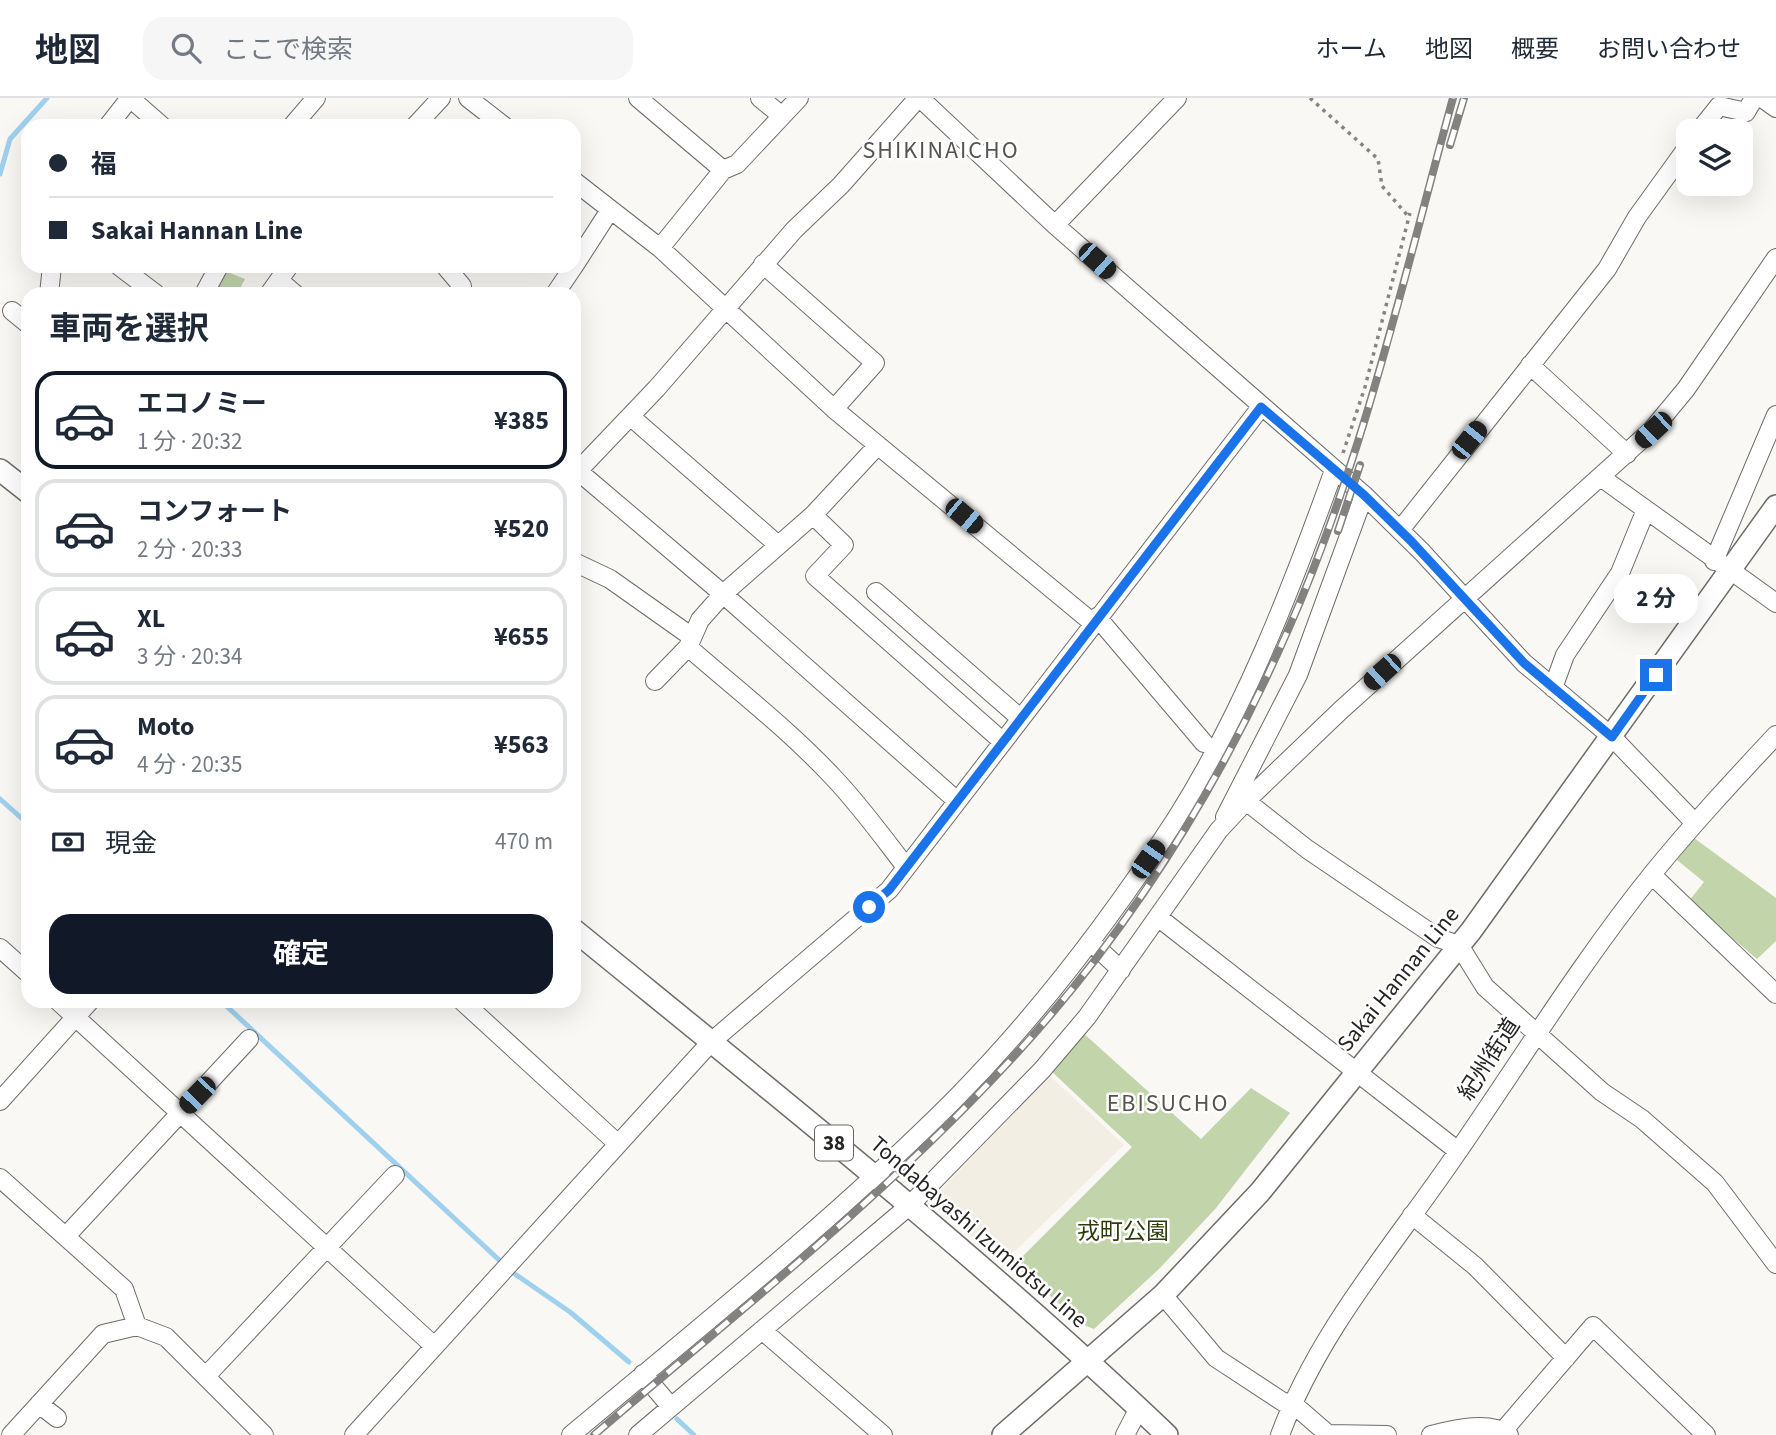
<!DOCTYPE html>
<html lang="ja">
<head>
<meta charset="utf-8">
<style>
  :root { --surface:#fff; --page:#f6f6f7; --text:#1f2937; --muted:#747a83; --line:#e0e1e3; --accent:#111827 }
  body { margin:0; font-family:"Source Sans 3","Noto Sans JP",sans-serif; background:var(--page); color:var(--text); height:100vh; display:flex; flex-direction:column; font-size:26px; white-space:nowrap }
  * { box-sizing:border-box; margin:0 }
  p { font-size:23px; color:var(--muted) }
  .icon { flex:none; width:38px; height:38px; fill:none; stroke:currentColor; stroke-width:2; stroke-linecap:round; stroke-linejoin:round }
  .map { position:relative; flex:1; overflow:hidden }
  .sheet { position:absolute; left:21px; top:189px; width:560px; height:721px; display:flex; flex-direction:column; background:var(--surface); border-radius:21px; box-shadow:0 7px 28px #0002 }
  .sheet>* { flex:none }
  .banner { position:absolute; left:21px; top:21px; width:560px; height:154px; border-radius:21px; box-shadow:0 7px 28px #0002; display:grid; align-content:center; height:154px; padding:0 28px; background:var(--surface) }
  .buttons { position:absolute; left:1676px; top:21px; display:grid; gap:14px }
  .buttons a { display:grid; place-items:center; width:77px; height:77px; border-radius:14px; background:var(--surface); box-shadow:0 7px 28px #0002; font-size:35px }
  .end { position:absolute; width:32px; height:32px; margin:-16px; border:9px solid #1a73e8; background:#fff; box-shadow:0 0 0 4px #fff }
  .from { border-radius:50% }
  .bubble { position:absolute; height:49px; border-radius:21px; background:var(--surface); box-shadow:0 7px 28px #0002; font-size:23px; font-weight:700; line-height:49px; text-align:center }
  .car { position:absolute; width:21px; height:42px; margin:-21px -10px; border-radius:9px; box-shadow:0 0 5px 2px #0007; background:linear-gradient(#222 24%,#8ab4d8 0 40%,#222 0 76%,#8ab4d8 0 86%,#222 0) }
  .banner b { display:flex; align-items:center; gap:24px; height:66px; font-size:26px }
  .banner b+b { border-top:2px solid var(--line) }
  .banner i { width:18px; height:18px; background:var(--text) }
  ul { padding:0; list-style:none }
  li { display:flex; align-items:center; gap:21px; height:98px; margin:0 14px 10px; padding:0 14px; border:4px solid var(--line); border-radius:21px }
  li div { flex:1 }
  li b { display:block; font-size:26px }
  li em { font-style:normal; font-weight:700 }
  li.on { border-color:var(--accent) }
  li>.icon { width:63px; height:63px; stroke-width:1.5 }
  h2 { padding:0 28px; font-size:32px; line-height:84px }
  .pay { display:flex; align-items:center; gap:18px; height:77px; padding:0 28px; font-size:26px }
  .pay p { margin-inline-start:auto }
  .button { display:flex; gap:14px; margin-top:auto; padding:14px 28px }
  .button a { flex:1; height:80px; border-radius:21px; background:var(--accent); color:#fff; font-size:28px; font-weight:700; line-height:80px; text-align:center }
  header { display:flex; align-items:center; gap:42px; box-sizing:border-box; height:98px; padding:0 35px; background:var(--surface); border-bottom:2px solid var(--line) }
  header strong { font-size:33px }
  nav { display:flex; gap:38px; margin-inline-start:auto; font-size:24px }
  .search { width:490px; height:63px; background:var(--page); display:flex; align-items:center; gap:18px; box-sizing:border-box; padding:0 24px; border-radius:21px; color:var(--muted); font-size:26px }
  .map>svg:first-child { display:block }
</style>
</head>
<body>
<header>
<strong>地図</strong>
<div class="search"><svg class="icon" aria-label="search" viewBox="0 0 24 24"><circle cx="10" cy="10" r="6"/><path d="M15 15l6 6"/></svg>ここで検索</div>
<nav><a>ホーム</a><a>地図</a><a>概要</a><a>お問い合わせ</a></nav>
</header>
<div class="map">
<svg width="1776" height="1337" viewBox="0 0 1776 1337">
  <rect width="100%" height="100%" fill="#faf8f4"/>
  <path fill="#f3eee3" d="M1049,977L1124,1047L1002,1166L932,1102Z"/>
  <path fill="#c1d4aa" d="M225,173L245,181L237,196H212Z
    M1694,740L1776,800V843L1757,861L1689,803L1704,784L1677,762Z
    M1082,934L1201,1041L1251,990L1290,1015L1216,1110L1160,1170L1094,1231L1084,1227L1014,1167L1132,1049L1050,972Z"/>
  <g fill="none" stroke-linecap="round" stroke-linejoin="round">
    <path stroke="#9fd1ef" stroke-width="5" d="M0,76L10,41L47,0
      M0,701L28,726
      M221,903L512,1174L570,1214L629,1264
      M677,1321L694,1337"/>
    <g stroke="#6e6c69" stroke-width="20">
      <path id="minor" d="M130,0L162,28
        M468,0L504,28
        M638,0L723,72
        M760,0L782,18
        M920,0L1055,127L1364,397L1422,454L1524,565L1612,639L1695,725
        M1762,0L1776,10
        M108,28L130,0
        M292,28L316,0
        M415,28L441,0
        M1699,33L1719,8L1746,14L1754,0
        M574,83L660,150L834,311L1093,525
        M1055,127L1177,0
        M660,150L723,72L737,66L799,0
        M763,166L875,265L834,311
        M119,168L156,196
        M445,168L462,188
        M574,168L610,112
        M280,183L295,196
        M49,196L52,168
        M204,196L219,168
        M269,196L289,168
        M555,196L574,168
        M12,213L28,226
        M1530,267L1627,356
        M630,318L778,447
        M578,373L723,496L956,702
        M574,377L657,290L794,132L841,87L918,0
        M1602,380L1776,505
        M813,417L844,447L815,478L1002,643
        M1400,432L1607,171L1637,119L1689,47
        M1714,463L1776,317
        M574,464L610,481L692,539
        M876,494L1020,620
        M1097,519L1204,645
        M688,549C736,591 788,631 832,678C859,706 882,738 906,769
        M655,583L688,549L700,522L723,496L813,417L878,347
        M1553,590L1565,557L1620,475L1645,414
        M1246,703L1307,751L1438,840L1459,847L1485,889L1602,994L1642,1021L1715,1085L1776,1166
        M1225,719L1298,577L1364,397
        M1652,777L1776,896
        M1159,820L1458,1053
        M1091,844L1121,872
        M0,850L28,875
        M58,903L433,1247
        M462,903L618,1046
        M0,1003L90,903
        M0,1080L124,1191L137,1228
        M1412,1117L1475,1168L1566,1260
        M67,1137L249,941
        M1163,1197L1216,1260L1283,1304L1292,1305L1329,1337
        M762,1232L883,1337
        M643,1276L671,1309
        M206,1278L395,1077
        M39,1306L57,1320
        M1503,1333L1593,1228L1706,1337
        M1329,1336L1387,1337
        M11,1337L103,1236L137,1228L166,1239L264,1337
        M354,1337L711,944L889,792L1261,309
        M571,1337C701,1228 834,1122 954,1002C1038,917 1111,821 1176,721C1244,613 1291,492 1334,372
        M638,1337L909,1108L1042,972L1087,919L1219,732L1246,703L1341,612L1652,332L1686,291L1776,160
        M1125,1337L1139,1310
        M1280,1337C1320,1230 1396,1145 1459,1052C1523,959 1582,863 1653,775C1692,727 1734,682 1776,637
        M1431,1337C1452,1332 1489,1322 1509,1337"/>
    </g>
    <g stroke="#6e6c69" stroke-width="24">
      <path id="major" d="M0,372L28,394
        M574,832C775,996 979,1158 1167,1337
        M1003,1337L1163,1197L1260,1094L1471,833L1776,408"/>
    </g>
    <path stroke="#868482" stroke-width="3.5" stroke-dasharray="3.5 5" stroke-linecap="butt" d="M1310,0L1378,61L1382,88L1408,118
      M236,171H267
      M1343,355L1365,289L1410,115"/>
    <use href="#minor" stroke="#fff" stroke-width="18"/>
    <use href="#major" stroke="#fff" stroke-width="21"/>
    <g stroke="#848280" stroke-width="8">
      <path id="rail" d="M1450,47L1464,0
        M1338,433L1360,367
        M594,1337C733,1218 878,1104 1003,970C1123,843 1218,692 1288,532C1363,363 1404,178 1453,0"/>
    </g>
    <use href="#rail" stroke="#fff" stroke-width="5" stroke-dasharray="16" stroke-linecap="butt"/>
  </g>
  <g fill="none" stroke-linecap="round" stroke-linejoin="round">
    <path stroke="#1a73e8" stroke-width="9" d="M869,809L889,792L1261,309L1364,397L1411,443L1524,565L1612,639L1656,577"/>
  </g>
  <g text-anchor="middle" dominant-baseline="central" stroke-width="5" stroke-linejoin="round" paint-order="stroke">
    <rect fill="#fff" stroke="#666665" stroke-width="2" x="815" y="1027.5" width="38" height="35" rx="5"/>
    <g font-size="21" font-weight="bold" fill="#252423">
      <text x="834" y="1045">38</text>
    </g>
    <g font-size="23" fill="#252423" stroke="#fff">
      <text transform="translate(1398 881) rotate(-51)">Sakai Hannan Line</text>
      <text transform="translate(1489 961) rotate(-57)">紀州街道</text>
      <text transform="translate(979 1134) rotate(41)">Tondabayashi Izumiotsu Line</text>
    </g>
    <g font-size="23" fill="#2a3c08" stroke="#fff">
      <text x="1123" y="1133">戎町公園</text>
    </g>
    <g font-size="24" letter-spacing="2" fill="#565451" stroke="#fff">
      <text x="941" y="52">SHIKINAICHO</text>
      <text x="1168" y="1005">EBISUCHO</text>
    </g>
  </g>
</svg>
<div class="buttons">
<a><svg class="icon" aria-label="layers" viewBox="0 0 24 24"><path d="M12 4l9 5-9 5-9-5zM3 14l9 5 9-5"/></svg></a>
</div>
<i class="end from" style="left:869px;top:809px"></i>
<i class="end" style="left:1656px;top:577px"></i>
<div class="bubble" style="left:1614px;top:476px;width:84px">2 分</div>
<i class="car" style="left:1097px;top:163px;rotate:132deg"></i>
<i class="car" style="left:1653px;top:332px;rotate:227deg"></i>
<i class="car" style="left:1469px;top:342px;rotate:39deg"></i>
<i class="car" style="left:964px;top:418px;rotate:130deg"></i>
<i class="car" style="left:1382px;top:574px;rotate:228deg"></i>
<i class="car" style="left:1148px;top:761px;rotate:35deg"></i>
<i class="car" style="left:197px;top:997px;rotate:224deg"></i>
<div class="banner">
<b><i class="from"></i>福</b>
<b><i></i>Sakai Hannan Line</b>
</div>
<section class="sheet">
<h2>車両を選択</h2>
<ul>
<li class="on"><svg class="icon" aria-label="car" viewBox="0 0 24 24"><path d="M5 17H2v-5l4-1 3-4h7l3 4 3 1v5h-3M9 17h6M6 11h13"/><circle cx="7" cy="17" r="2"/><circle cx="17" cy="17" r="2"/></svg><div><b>エコノミー</b><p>1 分 · 20:32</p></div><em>¥385</em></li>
<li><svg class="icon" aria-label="car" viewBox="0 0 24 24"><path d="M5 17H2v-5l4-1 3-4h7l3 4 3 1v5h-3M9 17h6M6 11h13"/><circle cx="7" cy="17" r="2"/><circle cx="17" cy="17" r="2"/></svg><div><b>コンフォート</b><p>2 分 · 20:33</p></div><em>¥520</em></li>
<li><svg class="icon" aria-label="car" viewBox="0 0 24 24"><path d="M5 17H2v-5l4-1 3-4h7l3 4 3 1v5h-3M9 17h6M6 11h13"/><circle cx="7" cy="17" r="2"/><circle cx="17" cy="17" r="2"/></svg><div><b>XL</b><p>3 分 · 20:34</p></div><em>¥655</em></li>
<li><svg class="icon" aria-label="car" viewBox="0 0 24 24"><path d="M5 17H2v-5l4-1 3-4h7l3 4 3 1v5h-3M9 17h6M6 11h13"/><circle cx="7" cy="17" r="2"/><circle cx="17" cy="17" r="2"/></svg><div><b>Moto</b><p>4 分 · 20:35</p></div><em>¥563</em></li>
</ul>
<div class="pay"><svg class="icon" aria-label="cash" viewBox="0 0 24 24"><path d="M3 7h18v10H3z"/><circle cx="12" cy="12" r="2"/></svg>現金<p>470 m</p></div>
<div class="button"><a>確定</a></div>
</section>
</div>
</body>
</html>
